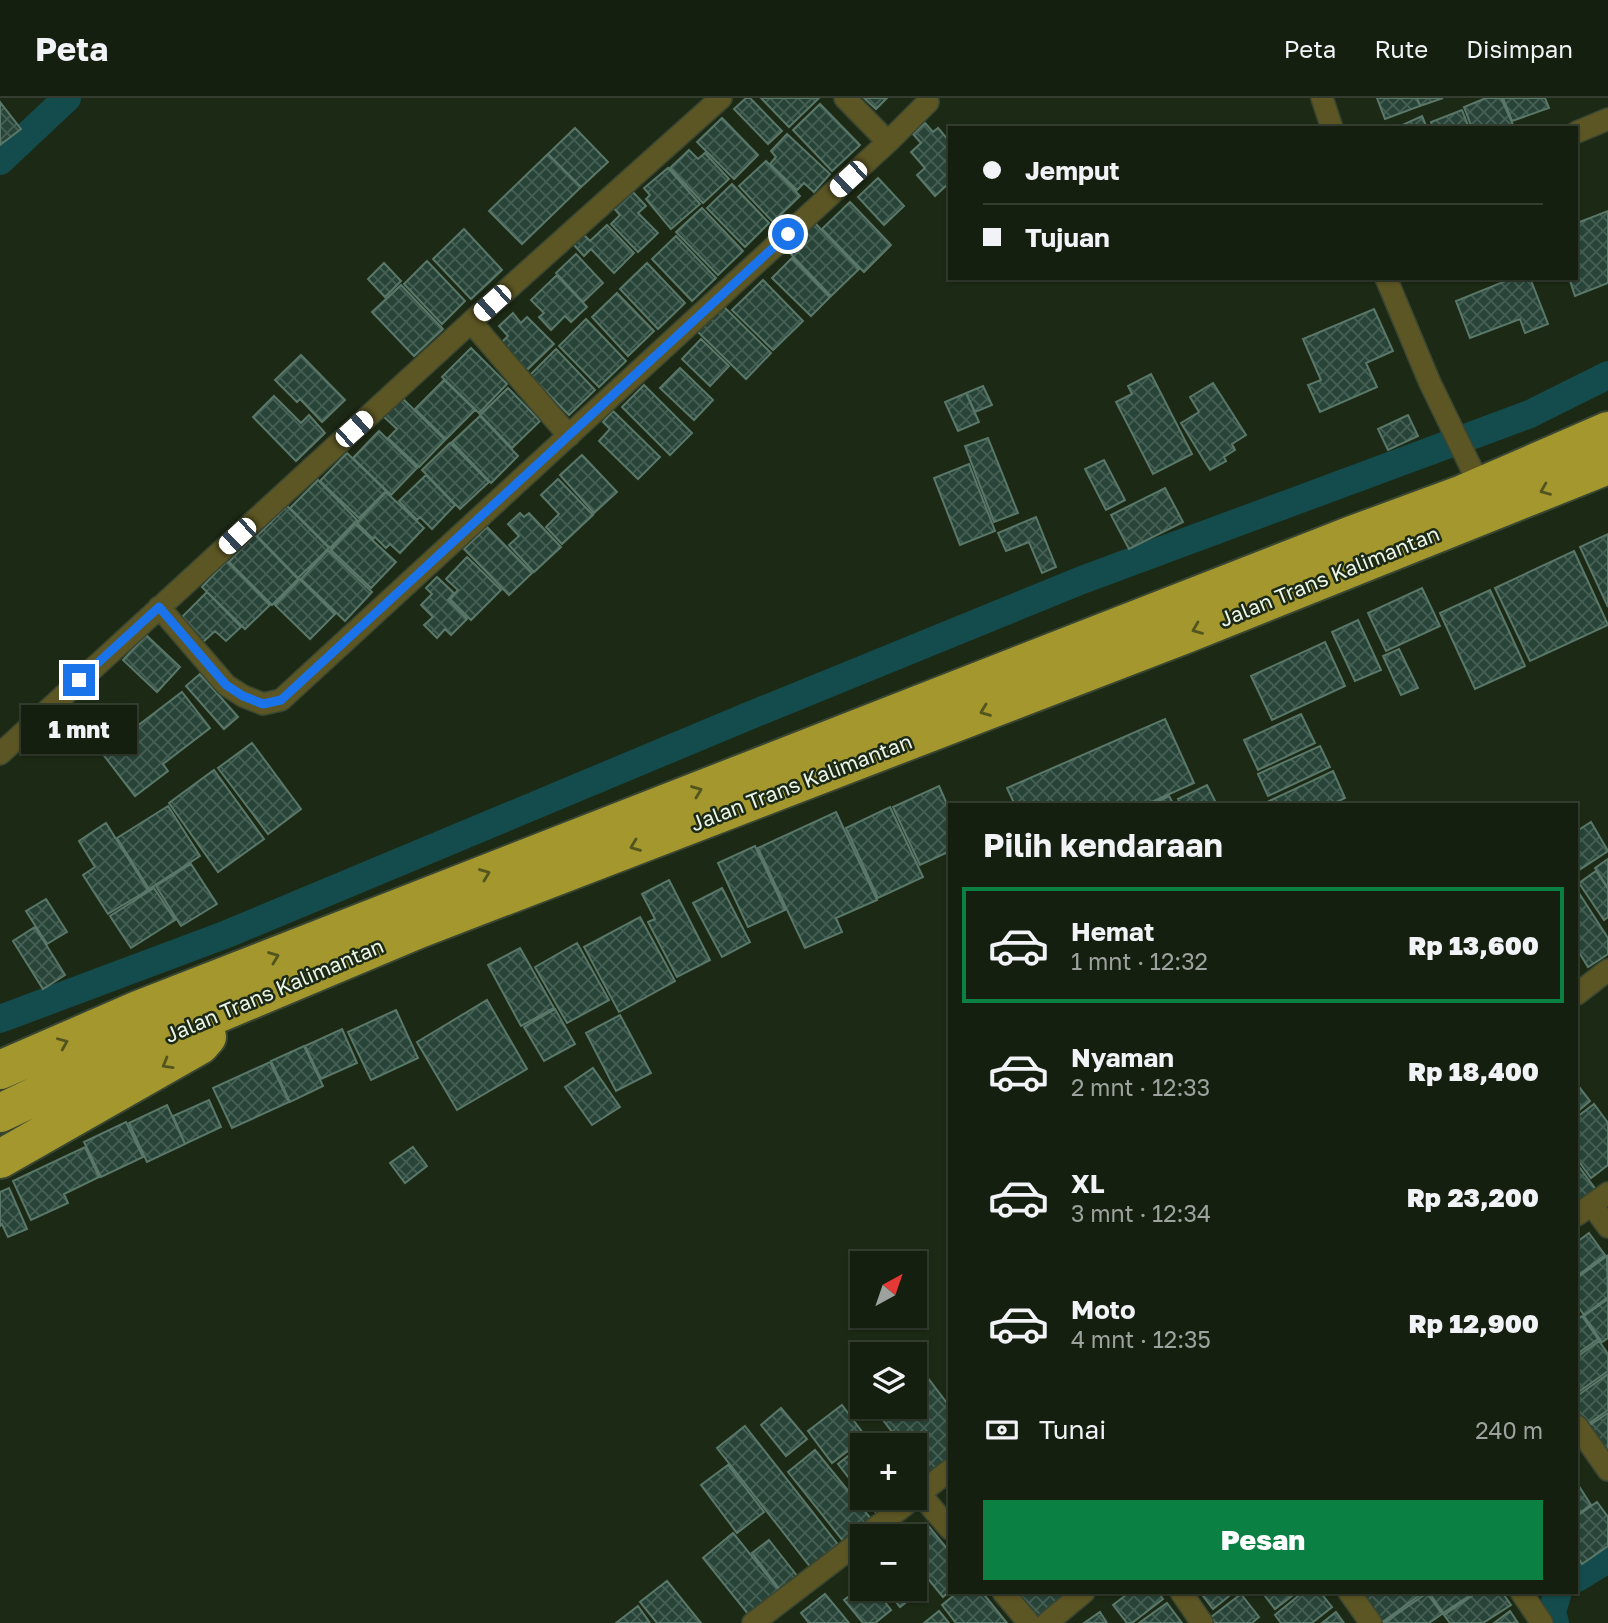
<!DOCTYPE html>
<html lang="id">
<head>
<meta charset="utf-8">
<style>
  :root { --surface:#151f0f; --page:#1e2718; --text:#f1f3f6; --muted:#9da29e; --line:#343d2f; --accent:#0b8043 }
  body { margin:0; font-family:"Golos Text",sans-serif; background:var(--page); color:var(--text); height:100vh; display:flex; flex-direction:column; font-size:26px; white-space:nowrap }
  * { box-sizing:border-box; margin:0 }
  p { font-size:23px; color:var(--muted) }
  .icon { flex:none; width:38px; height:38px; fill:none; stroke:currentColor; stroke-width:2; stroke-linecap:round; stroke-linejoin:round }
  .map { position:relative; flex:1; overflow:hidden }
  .drawer { position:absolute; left:948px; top:705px; width:630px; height:791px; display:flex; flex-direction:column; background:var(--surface); border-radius:0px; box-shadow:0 2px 5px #0004,0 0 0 2px var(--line) }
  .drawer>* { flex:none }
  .banner { position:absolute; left:948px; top:28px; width:630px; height:154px; border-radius:0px; box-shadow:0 2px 5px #0004,0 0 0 2px var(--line); display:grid; align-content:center; height:154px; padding:0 35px; background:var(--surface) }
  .needle { width:46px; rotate:40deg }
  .fabs { position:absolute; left:850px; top:1153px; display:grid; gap:14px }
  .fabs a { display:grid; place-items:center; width:77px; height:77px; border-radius:0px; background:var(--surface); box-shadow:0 2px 5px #0004,0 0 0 2px var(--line); font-size:35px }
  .end { position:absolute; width:32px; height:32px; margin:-16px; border:9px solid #1a73e8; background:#fff; box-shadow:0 0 0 4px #fff }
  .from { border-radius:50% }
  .bubble { position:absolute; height:49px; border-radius:0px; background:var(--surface); box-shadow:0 2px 5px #0004,0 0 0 2px var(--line); font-size:23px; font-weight:800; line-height:49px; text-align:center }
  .car { position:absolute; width:21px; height:42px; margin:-21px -10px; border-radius:9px; box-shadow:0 0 5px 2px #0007; background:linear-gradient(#fff 24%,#345 0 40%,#fff 0 76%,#345 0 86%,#fff 0) }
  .banner b { display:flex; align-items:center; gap:24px; height:66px; font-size:26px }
  .banner b+b { border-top:2px solid var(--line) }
  .banner i { width:18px; height:18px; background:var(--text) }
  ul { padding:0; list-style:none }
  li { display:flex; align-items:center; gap:21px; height:116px; margin:0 14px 10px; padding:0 21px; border:4px solid transparent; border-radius:0px }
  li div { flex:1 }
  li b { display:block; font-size:26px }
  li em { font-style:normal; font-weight:800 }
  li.on { border-color:var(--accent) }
  li>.icon { width:63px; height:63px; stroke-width:1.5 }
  h2 { padding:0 35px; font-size:32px; line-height:84px }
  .pay { display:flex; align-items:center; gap:18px; height:77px; padding:0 35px; font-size:26px }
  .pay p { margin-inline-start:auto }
  .action { display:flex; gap:14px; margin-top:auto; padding:14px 35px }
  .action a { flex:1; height:80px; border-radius:0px; background:var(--accent); color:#fff; font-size:28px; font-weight:800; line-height:80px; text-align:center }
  header { display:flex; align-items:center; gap:42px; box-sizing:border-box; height:98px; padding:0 35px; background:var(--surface); border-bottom:2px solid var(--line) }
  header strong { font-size:33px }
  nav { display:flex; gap:38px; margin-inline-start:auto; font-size:24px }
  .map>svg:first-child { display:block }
</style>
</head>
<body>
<header>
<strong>Peta</strong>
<nav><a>Peta</a><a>Rute</a><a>Disimpan</a></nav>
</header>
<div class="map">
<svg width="1608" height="1525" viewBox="0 0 1608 1525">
  <defs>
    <pattern id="building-cross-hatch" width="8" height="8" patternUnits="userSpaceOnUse" patternTransform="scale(1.75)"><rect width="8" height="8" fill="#284438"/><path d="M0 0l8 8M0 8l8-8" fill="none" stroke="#476055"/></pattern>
  </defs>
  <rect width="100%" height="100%" fill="#1c2914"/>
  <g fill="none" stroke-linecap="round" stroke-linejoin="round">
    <path stroke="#144b4c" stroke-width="28" d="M0,63L67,0
      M0,921L227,836L751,617L1082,482L1530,316L1608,277
      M1577,1480L1608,1461
      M1555,1525L1552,1514L1558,1494"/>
  </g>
  <path fill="url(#building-cross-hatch)" stroke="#5a786a" stroke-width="2" d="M746,0H750L782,33L768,46L734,11Z
    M761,0H819L789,29Z
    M864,0H887L876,11Z
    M1377,0H1417L1420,8L1385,21Z
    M1417,0H1443L1420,8Z
    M1486,0H1501L1514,29L1472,30L1464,9Z
    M1503,0H1545L1549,10L1512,23Z
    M0,4L21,31L0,47Z
    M820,6L860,47L832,73L793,32Z
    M1462,12L1469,30H1433L1431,24Z
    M1422,18L1427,30H1396Z
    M722,20L758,57L734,81L697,44Z
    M925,25L933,34L938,30L950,44V84L935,98L917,77L925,70L911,54L921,45L913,36Z
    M575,30L608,64L581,89L548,56Z
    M787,36L830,76L814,94L804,85L797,92L770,66L776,59L771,53Z
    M689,52L698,61L705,55L729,81L703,105L670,70Z
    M548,56L581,89L522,146L489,113Z
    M766,63L800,98L773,124L739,88Z
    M668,70L700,106L671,131L646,101L650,97L644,90Z
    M878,80L904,108L884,127L858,99Z
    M732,86L769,125L745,149L707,110Z
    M629,90L646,108L638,115L658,135L638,154L611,126L620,117L611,107Z
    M850,104L891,147L864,174L822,131Z
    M702,110L743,153L718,177L676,134Z
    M1608,113V185L1575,198L1569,180H1577V125Z
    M814,124L859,171L831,198L786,151Z
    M607,127L634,155L614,175L591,151L584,158L572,145L582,135L590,143Z
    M464,131L502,172L471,201L433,161Z
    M676,138L716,180L692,203L652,161Z
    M576,156L603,185L583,204L556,175Z
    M792,160L830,199L811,218L772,180Z
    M427,163L465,203L442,226L404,186Z
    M384,165L401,183L385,199L368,181Z
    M647,165L685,205L658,231L620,191Z
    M557,177L587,209L571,224L565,218L551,232L539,219L544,215L531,202Z
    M1513,180H1530L1548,226L1525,235L1520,221L1470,240L1456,203Z
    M763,182L803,223L773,252L732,212Z
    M401,187L443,231L414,258L372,214Z
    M617,195L654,233L628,258L592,219Z
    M721,206L771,255L746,281L696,232Z
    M1374,211L1393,253L1366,265L1377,289L1320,314L1308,287L1321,282L1303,241Z
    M513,215L521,225L527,219L554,246L527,272L501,245L508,238L499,228Z
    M586,221L626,263L599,289L559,248Z
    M701,241L729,268L710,288L682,261Z
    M471,250L507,286L479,315L442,279Z
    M556,251L595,292L569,317L530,277Z
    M301,257L345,302L322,324L300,301L297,304L275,282Z
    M680,270L713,302L694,322L660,290Z
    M1151,276L1192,356L1153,376L1116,304L1132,296L1128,288Z
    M444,282L475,312L446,341L415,311Z
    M1213,285L1246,337L1232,346L1235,352L1224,359L1226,363L1210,372L1181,325L1199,314L1190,299Z
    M644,287L692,335L670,357L622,309Z
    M983,288L992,307L975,314L966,295Z
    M508,290L540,323L512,350L480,317Z
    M966,295L979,324L958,333L945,304Z
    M274,298L301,325L309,317L325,335L296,363L253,319Z
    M401,299L445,342L419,369L388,340L397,331L383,318Z
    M613,313L660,359L638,381L599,343L610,331L603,324Z
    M1408,317L1418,338L1388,352L1378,331Z
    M480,318L518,358L491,385L452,344Z
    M379,333L417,370L391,397L353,360Z
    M988,340L1018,415L994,424L965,348Z
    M450,345L489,384L460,411L422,372Z
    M347,355L386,393L359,420L320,383Z
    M582,357L617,394L594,415L560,377Z
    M1104,362L1125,402L1106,412L1085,371Z
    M969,366L995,433L960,447L934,380Z
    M426,377L455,407L432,431L420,419L417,422L399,403Z
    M558,381L593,417L562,446L546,429L559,416L541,397Z
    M318,382L357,422L330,450L290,410Z
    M1165,390L1183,424L1129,451L1111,417Z
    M386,394L424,430L400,455L390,446L386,450L375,439L373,441L357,425Z
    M287,408L329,450L298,480L257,438Z
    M520,415L524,419L529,415L561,449L534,474L509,447L519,438L508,426Z
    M1036,419L1056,469L1042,475L1029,444L1006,453L998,435Z
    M355,426L396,464L371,490L331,452Z
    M487,429L532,475L509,497L464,451Z
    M1608,436V509L1580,449Z
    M255,437L298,481L272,507L229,464Z
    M328,452L372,494L345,523L301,481Z
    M1574,453L1608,527L1530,563L1495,490Z
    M467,459L501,492L471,522L450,501L458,492L446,481Z
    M227,463L270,507L245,531L202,489Z
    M437,479L454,495L448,502L467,521L451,537L445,531L437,540L424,527L433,519L421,507L432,496L426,490Z
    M300,481L335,516L310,541L275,507Z
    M1422,490L1440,528L1386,553L1368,515Z
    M1490,492L1525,568L1475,591L1440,515Z
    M207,494L241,529L226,543L215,533L203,544L180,521Z
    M1358,522L1381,572L1355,583L1332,534Z
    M146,537L180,569L157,594L123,562Z
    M1325,544L1345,588L1272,622L1251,578Z
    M1399,551L1418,590L1401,597L1383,558Z
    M200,576L238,619L224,631L186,588Z
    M182,594L210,630L163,666L168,673L135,698L102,655Z
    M1301,616L1315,645L1258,672L1244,642Z
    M1165,621L1194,685L1145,707H1015L1007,690Z
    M252,645L301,711L268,736L218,670Z
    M1320,648L1330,669L1268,698L1258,676Z
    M214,672L264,741L218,774L169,705Z
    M1333,673L1345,700L1330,707H1271L1269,703Z
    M1207,687L1217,707H1181L1178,701Z
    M939,688L950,713V753L920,767L893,709Z
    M1169,698L1174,707H1151Z
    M168,708L200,758L149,791L117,740Z
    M890,709L923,779L878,800L846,730Z
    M836,714L877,802L836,820L842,834L805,850L758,750Z
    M1591,724L1608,753L1579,772L1577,769V733Z
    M106,725L148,792L108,816L83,777L95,769L79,743Z
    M755,748L785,812L748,829L718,765Z
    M1608,761V790L1595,770Z
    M191,766L217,806L181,828L156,788Z
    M1596,773L1608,791V819L1604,822L1579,785Z
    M669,782L710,862L677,879L648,824L655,821L642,796Z
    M154,790L175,822L131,850L110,818Z
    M722,790L750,844L722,859L693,805Z
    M1577,792L1608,840V856L1588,869L1577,851Z
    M46,801L67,834L47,846L26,813Z
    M640,819L675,883L619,914L584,849Z
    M35,829L65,877L43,891L13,843Z
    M577,845L609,902L567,925L535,869Z
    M520,850L554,910L521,928L488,867Z
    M487,902L527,971L457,1012L417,944Z
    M555,911L575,946L544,963L524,929Z
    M396,912L418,960L371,982L348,934Z
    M620,917L651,975L616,993L586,935Z
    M342,931L357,965L321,981L305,948Z
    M304,948L323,988L290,1004L271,963Z
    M270,964L289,1004L232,1030L213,990Z
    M593,970L620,1009L592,1027L565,989Z
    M1577,986L1590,1003L1577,1014Z
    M209,1002L221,1029L185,1046L173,1018Z
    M1594,1006L1608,1025V1067L1591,1080L1577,1061V1019Z
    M167,1007L185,1046L147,1064L129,1025Z
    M126,1024L143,1059L101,1079L84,1044Z
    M85,1049L99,1079L64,1096L68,1105L31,1122L13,1083Z
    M413,1049L427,1068L405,1085L390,1065Z
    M1577,1066L1600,1097L1577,1113Z
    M9,1090L27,1131L8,1139L2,1126L0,1128V1094Z
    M1589,1135L1605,1157L1577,1178V1144Z
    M1607,1158L1608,1199L1584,1217L1577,1207V1180Z
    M1608,1201V1240L1602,1244L1584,1218Z
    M1582,1218L1598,1241L1577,1256V1221Z
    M1599,1243L1608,1256V1273L1577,1295V1259Z
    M918,1267L950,1309V1364L929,1381L915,1363V1348H903L873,1309H915V1269Z
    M1608,1276V1312L1585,1328L1577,1316V1298Z
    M842,1307L866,1339L832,1365L808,1333Z
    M781,1310L807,1341L786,1358L761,1327Z
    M1608,1315V1351L1604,1354L1587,1329Z
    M745,1328L840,1449L812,1471L717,1350Z
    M870,1341L875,1348H863V1398L838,1366Z
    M815,1352L872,1422L844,1444L788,1374Z
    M728,1367L764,1414L737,1435L701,1387Z
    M1577,1385L1591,1407L1577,1417Z
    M864,1400H899L877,1416Z
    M1597,1404L1608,1419V1448L1582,1466L1577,1458V1418Z
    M926,1425L950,1454V1493L943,1499L915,1465V1438H909Z
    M733,1435L780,1493L749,1517L703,1460Z
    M769,1442L798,1479L781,1493L752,1455Z
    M915,1473L927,1488L900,1509L886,1491H915Z
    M667,1483L701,1525H657L640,1504Z
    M863,1488V1491H875L891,1512L875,1525H863L844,1502Z
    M958,1494H982L1007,1525H956L942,1507Z
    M1016,1494H1062L1069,1502L1042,1524Z
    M1130,1494H1158L1163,1501L1132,1525H1127L1113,1507Z
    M1200,1494H1234L1213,1511Z
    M1262,1494H1297L1275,1511Z
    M1303,1494H1320L1332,1509L1312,1525H1281L1275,1517Z
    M1367,1494H1424L1381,1525L1358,1501Z
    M1429,1494H1475L1443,1515Z
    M1478,1494H1502L1511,1507L1483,1525H1450L1444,1517Z
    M1427,1495L1442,1516L1429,1525H1384Z
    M825,1496L849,1525H809L801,1515Z
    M1241,1496L1259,1519L1252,1525H1214L1210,1520Z
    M1167,1505L1182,1525H1139Z
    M638,1508L650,1525H616Z
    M939,1513L949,1525H924Z
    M1510,1513L1518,1525H1494Z
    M1100,1514L1107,1525H1084Z
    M1336,1514L1344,1525H1322Z"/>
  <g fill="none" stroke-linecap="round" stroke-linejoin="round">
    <g stroke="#394632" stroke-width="24">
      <path id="street" d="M845,0L888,44
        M1322,0L1332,30
        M1577,34L1608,21
        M1386,180L1430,285L1480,388
        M471,224L569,338
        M159,509L226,587L243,598L263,606L281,602L888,44L928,4
        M0,656L471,224L721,0
        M1577,896L1608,872
        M1592,1107L1608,1129
        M1577,1117L1608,1095
        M1577,1328L1608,1372
        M920,1396L950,1431
        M865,1438L950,1372
        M1003,1494L1029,1525
        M1181,1494L1202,1525
        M1349,1494L1371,1525
        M1521,1494L1542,1525
        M753,1525L863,1441
        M1047,1525L1084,1494"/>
    </g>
    <g stroke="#394632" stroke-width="42">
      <path id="highway" d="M0,972L138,912L1352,437L1463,396L1608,333
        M0,1015L143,947L419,831L1186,536L1608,367
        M0,1061L200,947L207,939"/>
    </g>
    <use href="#street" stroke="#5c5524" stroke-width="21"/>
    <use href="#highway" stroke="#a4972e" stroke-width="38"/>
  </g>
  <defs><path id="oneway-chevron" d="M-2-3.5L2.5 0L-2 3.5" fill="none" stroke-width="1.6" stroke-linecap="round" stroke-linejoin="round" transform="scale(1.75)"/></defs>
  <g stroke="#52551e">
    <use href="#oneway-chevron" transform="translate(1545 392) rotate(158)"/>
    <use href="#oneway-chevron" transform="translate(1197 531) rotate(158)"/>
    <use href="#oneway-chevron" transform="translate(985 613) rotate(159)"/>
    <use href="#oneway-chevron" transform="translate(697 693) rotate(-21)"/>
    <use href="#oneway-chevron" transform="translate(635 748) rotate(159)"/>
    <use href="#oneway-chevron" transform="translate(485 776) rotate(-21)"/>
    <use href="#oneway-chevron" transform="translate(274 859) rotate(-21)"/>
    <use href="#oneway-chevron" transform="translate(63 945) rotate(-23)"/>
    <use href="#oneway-chevron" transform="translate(167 966) rotate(150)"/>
  </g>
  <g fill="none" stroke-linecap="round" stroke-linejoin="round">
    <path stroke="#1a73e8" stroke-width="9" d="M79,582L159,509L226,587L243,598L263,606L281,602L788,136"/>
  </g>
  <g text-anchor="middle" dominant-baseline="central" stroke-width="5" stroke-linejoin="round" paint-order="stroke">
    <g font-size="21" fill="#ecf5e7" stroke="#1c2914">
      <text transform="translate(1329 478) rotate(-22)">Jalan Trans Kalimantan</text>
      <text transform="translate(801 684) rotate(-21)">Jalan Trans Kalimantan</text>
      <text transform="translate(274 892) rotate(-23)">Jalan Trans Kalimantan</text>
    </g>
  </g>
</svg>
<div class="fabs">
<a><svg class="needle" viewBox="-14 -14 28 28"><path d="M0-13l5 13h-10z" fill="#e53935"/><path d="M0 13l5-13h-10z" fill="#9da29e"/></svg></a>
<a><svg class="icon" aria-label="layers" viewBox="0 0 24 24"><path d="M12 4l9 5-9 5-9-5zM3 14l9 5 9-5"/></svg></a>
<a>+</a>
<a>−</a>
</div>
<i class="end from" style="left:788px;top:136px"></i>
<i class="end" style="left:79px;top:582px"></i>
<div class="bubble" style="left:21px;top:607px;width:116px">1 mnt</div>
<i class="car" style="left:848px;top:81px;rotate:227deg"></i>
<i class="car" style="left:492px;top:205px;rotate:228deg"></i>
<i class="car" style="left:354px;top:331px;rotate:48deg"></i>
<i class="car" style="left:237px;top:438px;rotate:227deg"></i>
<div class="banner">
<b><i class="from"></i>Jemput</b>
<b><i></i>Tujuan</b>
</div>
<section class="drawer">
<h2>Pilih kendaraan</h2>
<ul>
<li class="on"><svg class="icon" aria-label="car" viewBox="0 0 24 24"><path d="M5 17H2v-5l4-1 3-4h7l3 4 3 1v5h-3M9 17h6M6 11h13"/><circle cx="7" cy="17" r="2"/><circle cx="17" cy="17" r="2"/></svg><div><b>Hemat</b><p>1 mnt · 12:32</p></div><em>Rp 13,600</em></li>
<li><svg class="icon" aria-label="car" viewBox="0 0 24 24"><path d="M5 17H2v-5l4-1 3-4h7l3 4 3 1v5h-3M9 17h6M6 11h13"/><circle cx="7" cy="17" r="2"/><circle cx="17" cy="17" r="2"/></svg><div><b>Nyaman</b><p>2 mnt · 12:33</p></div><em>Rp 18,400</em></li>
<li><svg class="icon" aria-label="car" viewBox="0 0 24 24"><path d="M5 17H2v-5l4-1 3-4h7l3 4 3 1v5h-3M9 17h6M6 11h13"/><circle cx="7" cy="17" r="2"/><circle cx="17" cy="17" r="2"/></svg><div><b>XL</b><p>3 mnt · 12:34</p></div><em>Rp 23,200</em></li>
<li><svg class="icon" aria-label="car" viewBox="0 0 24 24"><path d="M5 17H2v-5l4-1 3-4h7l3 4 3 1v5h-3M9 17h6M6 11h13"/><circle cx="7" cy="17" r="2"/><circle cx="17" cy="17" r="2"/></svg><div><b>Moto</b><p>4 mnt · 12:35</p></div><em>Rp 12,900</em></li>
</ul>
<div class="pay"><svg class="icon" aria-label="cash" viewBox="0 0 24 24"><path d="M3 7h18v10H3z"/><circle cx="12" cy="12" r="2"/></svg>Tunai<p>240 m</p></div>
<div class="action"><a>Pesan</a></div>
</section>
</div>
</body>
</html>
